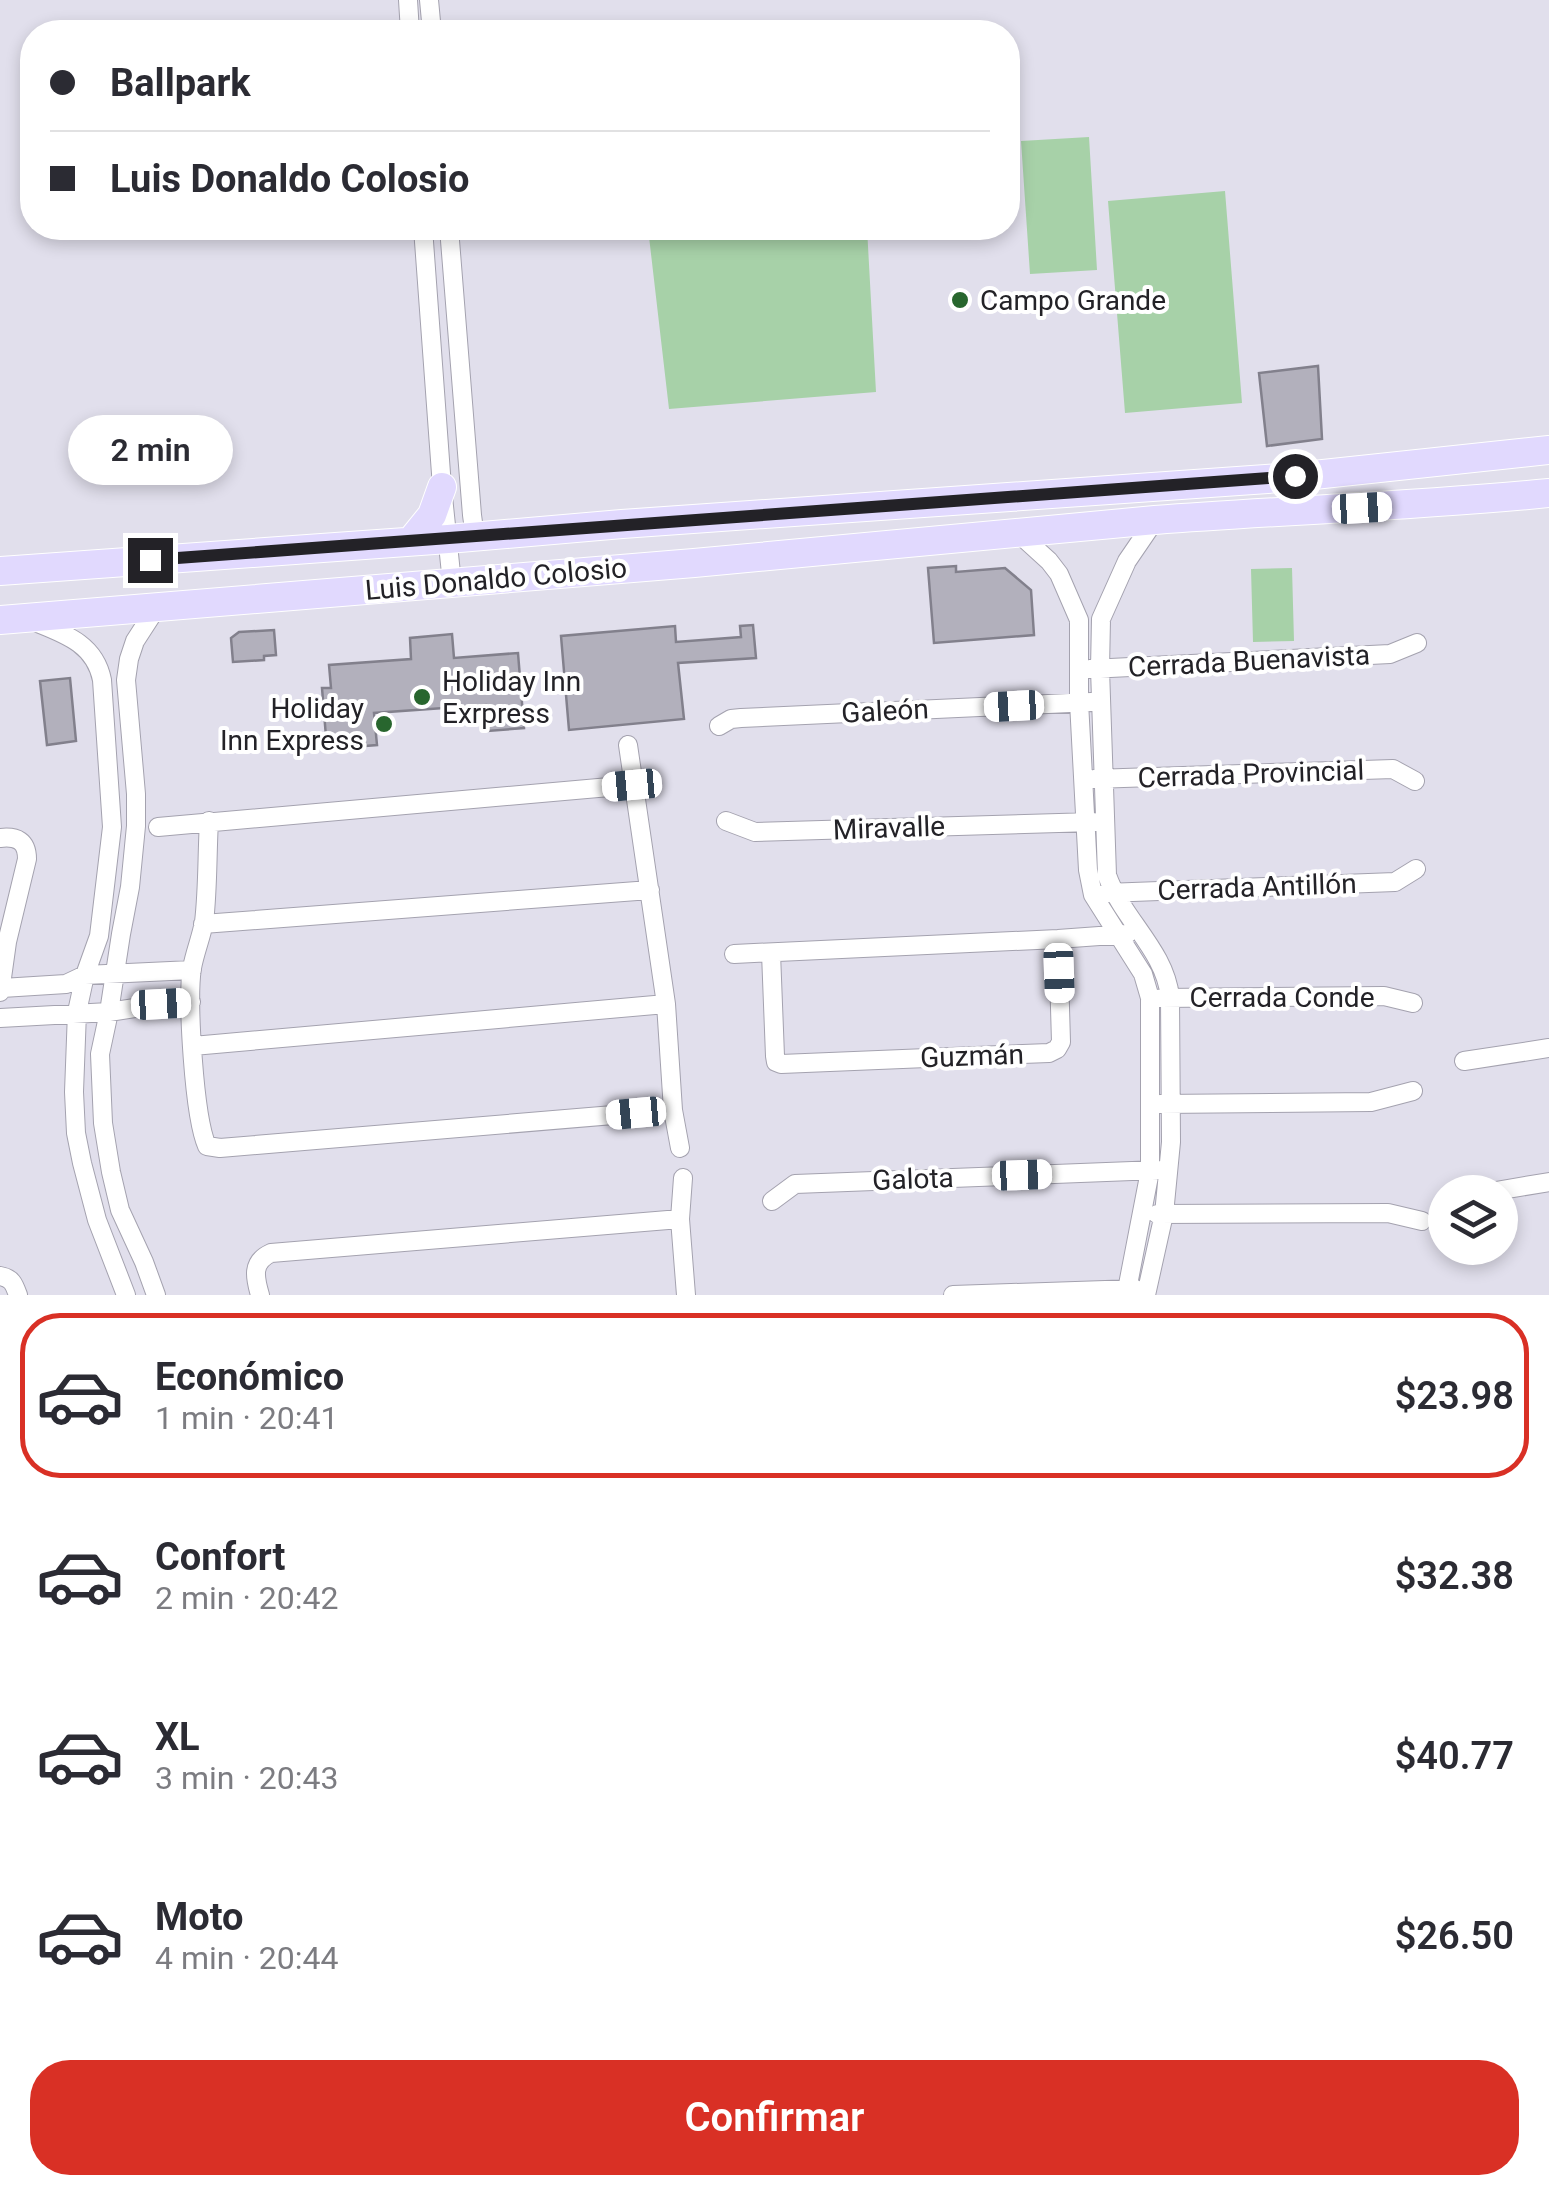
<!DOCTYPE html>
<html lang="es">
<head>
<meta charset="utf-8">
<style>
  :root { --surface:#fff; --page:#f2f2f3; --text:#2b2b33; --muted:#7c7c81; --line:#e1e1e2; --accent:#d93025 }
  body { margin:0; font-family:Roboto,sans-serif; background:var(--page); color:var(--text); height:100vh; display:flex; flex-direction:column; font-size:38px; white-space:nowrap }
  * { box-sizing:border-box; margin:0 }
  p { font-size:32px; color:var(--muted) }
  .icon { flex:none; width:55px; height:55px; fill:none; stroke:currentColor; stroke-width:2; stroke-linecap:round; stroke-linejoin:round }
  .map { position:relative; height:1295px; overflow:hidden }
  .side { display:flex; flex-direction:column; background:var(--surface); flex:1 }
  .side>* { flex:none }
  .hud { position:absolute; left:20px; top:20px; width:1000px; height:220px; border-radius:40px; box-shadow:0 5px 15px #0003; display:grid; align-content:center; height:220px; padding:0 30px; background:var(--surface) }
  .tools { position:absolute; left:1428px; top:1175px; display:grid; gap:20px }
  .tools a { display:grid; place-items:center; width:90px; height:90px; border-radius:50%; background:var(--surface); box-shadow:0 5px 15px #0003; font-size:50px }
  .end { position:absolute; width:45px; height:45px; margin:-22px; border:12px solid #232227; background:#fff; box-shadow:0 0 0 5px #fff }
  .from { border-radius:50% }
  .bubble { position:absolute; height:70px; border-radius:35px; background:var(--surface); box-shadow:0 5px 15px #0003; font-size:32px; font-weight:600; line-height:70px; text-align:center }
  .car { position:absolute; width:30px; height:60px; margin:-30px -15px; border-radius:12px; box-shadow:0 0 8px 2px #0007; background:linear-gradient(#fff 24%,#345 0 40%,#fff 0 76%,#345 0 86%,#fff 0) }
  .hud b { display:flex; align-items:center; gap:35px; height:95px; font-size:38px }
  .hud b+b { border-top:2px solid var(--line) }
  .hud i { width:25px; height:25px; background:var(--text) }
  ul { padding:18px 0 0; list-style:none }
  li { display:flex; align-items:center; gap:30px; height:165px; margin:0 20px 15px; padding:0 10px; border:5px solid transparent; border-radius:40px }
  li div { flex:1 }
  li b { display:block; font-size:38px }
  li em { font-style:normal; font-weight:600 }
  li.on { border-color:var(--accent) }
  li>.icon { width:90px; height:90px; stroke-width:1.5 }
  .primary-button { display:flex; gap:20px; margin-top:auto; padding:20px 30px }
  .primary-button a { flex:1; height:115px; border-radius:40px; background:var(--accent); color:#fff; font-size:40px; font-weight:600; line-height:115px; text-align:center }
  .map>svg:first-child { display:block }
</style>
</head>
<body>
<div class="map">
<svg width="1549" height="1295" viewBox="0 0 1549 1295">
  <rect width="100%" height="100%" fill="#e1dfec"/>
  <path fill="#a7d1a8" d="M1089,137L1097,270L1030,274L1021,141Z
    M1225,191L1242,403L1125,413L1108,201Z
    M648,228H867L876,392L669,409Z
    M1292,568L1294,641L1253,642L1251,569Z"/>
  <path fill="#b2b0bc" stroke="#82808c" stroke-width="2.5" d="M1318,366L1322,439L1267,446L1259,373Z
    M956,566V572L1005,568L1031,590L1034,635L934,643L928,568Z
    M753,625L756,658L678,663L684,719L569,730L561,636L675,626L676,642L741,637L740,626Z
    M274,630L276,655L264,656V660L233,662L231,638L239,632Z
    M452,634L454,658L518,653L524,728L488,731L486,705L374,713L377,745L327,749L322,688H331L329,665L411,659L410,638Z
    M70,678L76,741L47,745L40,681Z"/>
  <g fill="none" stroke-linecap="round" stroke-linejoin="round">
    <g stroke="#a4a2af" stroke-width="20">
      <path id="minor" d="M408,0L410,32
        M429,0L432,32
        M423,228L442,487L452,583
        M449,228L472,515L475,537
        M1017,532L1049,561L1059,574L1079,620V702L1088,870L1093,895L1143,974L1150,998V1171L1126,1295
        M35,622C65,634 95,644 102,680L112,827L99,936L85,975L77,1012L74,1092L76,1133L82,1163L97,1220L126,1295
        M1090,669L1390,654L1417,643
        M719,726L731,719L741,718L1091,702
        M628,745L666,1004L673,1110L680,1148
        M1094,779L1393,769L1415,781
        M209,821C207,854 208,889 204,922C201,938 195,952 192,968C187,1000 194,1117 207,1146L220,1148L673,1110
        M726,821L755,832L1093,822
        M158,827L632,785
        M0,838C17,836 27,841 27,859L7,942L0,992
        M1106,893L1395,882L1416,869
        M203,924L650,890
        M771,953L775,1056L776,1062L781,1064L1049,1053L1057,1049L1061,1042L1058,939
        M734,954L1058,939L1127,934
        M2,988L66,984L85,975L192,970
        M1161,998L1384,996L1413,1003
        M0,1018L109,1012L161,1004L191,1002
        M193,1046L666,1004
        M1464,1061L1549,1048
        M1160,1104L1371,1102L1413,1091
        M1490,1192L1549,1182
        M772,1201L795,1184L1158,1170
        M1157,1214L1388,1213L1422,1221
        M680,1219L683,1178
        M0,1276C12,1278 14,1284 18,1295
        M156,1295L144,1262L120,1210L111,1172L103,1123L100,1054L109,1012L121,934L130,887L136,826V794L126,680L129,659L135,641L157,607
        M260,1295C255,1278 251,1262 271,1253L680,1219L686,1295
        M953,1295L1135,1289
        M1146,1295L1164,1214L1171,1142L1170,997C1165,950 1122,919 1107,875L1100,669L1101,619L1127,561L1155,520"/>
    </g>
    <g stroke="#fff" stroke-width="30">
      <path id="primary" d="M411,541L432,515L442,487
        M0,571L448,539L622,524L1295,477L1549,450
        M0,620L694,563L1155,520C1286,510 1418,506 1549,493"/>
    </g>
    <use href="#minor" stroke="#fff" stroke-width="18"/>
    <use href="#primary" stroke="#e1d9fe" stroke-width="28"/>
  </g>
  <g fill="none" stroke-linecap="round" stroke-linejoin="round">
    <path stroke="#232227" stroke-width="12" d="M150,560C531,532 913,504 1295,476"/>
  </g>
  <g fill="#28662e" stroke="#fff" stroke-width="4">
    <circle cx="960" cy="300" r="10"/>
    <circle cx="422" cy="697" r="10"/>
    <circle cx="384" cy="724" r="10"/>
  </g>
  <g text-anchor="middle" dominant-baseline="central" stroke-width="8" stroke-linejoin="round" paint-order="stroke">
    <g font-size="28" fill="#232227" stroke="#fff" text-anchor="start">
      <text x="980" y="300">Campo Grande</text>
      <text x="442" y="681">Holiday Inn<tspan x="442" dy="32">Exrpress</tspan></text>
      <text x="364" y="708" text-anchor="end">Holiday<tspan x="364" dy="32">Inn Express</tspan></text>
    </g>
    <g font-size="28" fill="#232227" stroke="#fff">
      <text transform="translate(496 579) rotate(-5)">Luis Donaldo Colosio</text>
      <text transform="translate(1249 661) rotate(-3)">Cerrada Buenavista</text>
      <text transform="translate(885 711) rotate(-3)">Galeón</text>
      <text transform="translate(1251 774) rotate(-2)">Cerrada Provincial</text>
      <text transform="translate(889 828) rotate(-2)">Miravalle</text>
      <text transform="translate(1257 887) rotate(-2)">Cerrada Antillón</text>
      <text x="1282" y="997">Cerrada Conde</text>
      <text transform="translate(972 1056) rotate(-2)">Guzmán</text>
      <text transform="translate(913 1179) rotate(-2)">Galota</text>
    </g>
  </g>
</svg>
<div class="tools">
<a><svg class="icon" aria-label="layers" viewBox="0 0 24 24"><path d="M12 4l9 5-9 5-9-5zM3 14l9 5 9-5"/></svg></a>
</div>
<i class="end from" style="left:1295px;top:476px"></i>
<i class="end" style="left:150px;top:560px"></i>
<div class="bubble" style="left:68px;top:415px;width:165px">2 min</div>
<i class="car" style="left:1362px;top:508px;rotate:87deg"></i>
<i class="car" style="left:1014px;top:706px;rotate:267deg"></i>
<i class="car" style="left:632px;top:785px;rotate:265deg"></i>
<i class="car" style="left:1059px;top:973px;rotate:178deg"></i>
<i class="car" style="left:161px;top:1004px;rotate:87deg"></i>
<i class="car" style="left:636px;top:1113px;rotate:265deg"></i>
<i class="car" style="left:1022px;top:1175px;rotate:88deg"></i>
<div class="hud">
<b><i class="from"></i>Ballpark</b>
<b><i></i>Luis Donaldo Colosio</b>
</div>
</div>
<section class="side">
<ul>
<li class="on"><svg class="icon" aria-label="car" viewBox="0 0 24 24"><path d="M5 17H2v-5l4-1 3-4h7l3 4 3 1v5h-3M9 17h6M6 11h13"/><circle cx="7" cy="17" r="2"/><circle cx="17" cy="17" r="2"/></svg><div><b>Económico</b><p>1 min · 20:41</p></div><em>$23.98</em></li>
<li><svg class="icon" aria-label="car" viewBox="0 0 24 24"><path d="M5 17H2v-5l4-1 3-4h7l3 4 3 1v5h-3M9 17h6M6 11h13"/><circle cx="7" cy="17" r="2"/><circle cx="17" cy="17" r="2"/></svg><div><b>Confort</b><p>2 min · 20:42</p></div><em>$32.38</em></li>
<li><svg class="icon" aria-label="car" viewBox="0 0 24 24"><path d="M5 17H2v-5l4-1 3-4h7l3 4 3 1v5h-3M9 17h6M6 11h13"/><circle cx="7" cy="17" r="2"/><circle cx="17" cy="17" r="2"/></svg><div><b>XL</b><p>3 min · 20:43</p></div><em>$40.77</em></li>
<li><svg class="icon" aria-label="car" viewBox="0 0 24 24"><path d="M5 17H2v-5l4-1 3-4h7l3 4 3 1v5h-3M9 17h6M6 11h13"/><circle cx="7" cy="17" r="2"/><circle cx="17" cy="17" r="2"/></svg><div><b>Moto</b><p>4 min · 20:44</p></div><em>$26.50</em></li>
</ul>
<div class="primary-button"><a>Confirmar</a></div>
</section>
</body>
</html>
